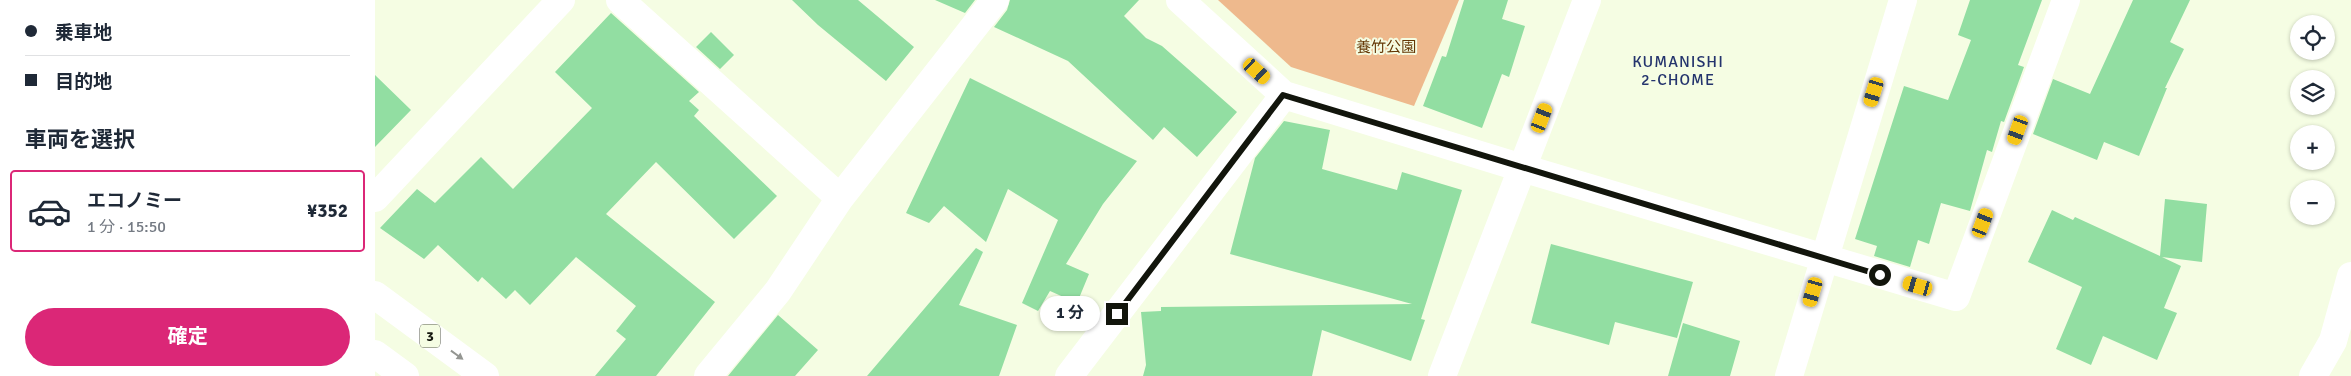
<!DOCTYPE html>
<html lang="ja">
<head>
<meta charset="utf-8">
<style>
  :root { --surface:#fff; --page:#f6f6f7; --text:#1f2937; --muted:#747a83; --line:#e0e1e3; --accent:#db2777 }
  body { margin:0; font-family:Signika,"Noto Sans JP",sans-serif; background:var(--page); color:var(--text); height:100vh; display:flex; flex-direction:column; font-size:19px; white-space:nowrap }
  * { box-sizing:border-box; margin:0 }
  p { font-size:16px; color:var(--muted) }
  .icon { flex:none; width:28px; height:28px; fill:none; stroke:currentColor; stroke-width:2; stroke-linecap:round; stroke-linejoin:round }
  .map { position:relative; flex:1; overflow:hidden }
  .drawer { display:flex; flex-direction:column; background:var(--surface); width:375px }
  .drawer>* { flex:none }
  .hud { display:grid; align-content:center; height:110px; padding:0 25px; background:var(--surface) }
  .buttons { position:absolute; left:1915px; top:15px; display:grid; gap:10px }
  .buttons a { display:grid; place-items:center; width:45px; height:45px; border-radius:50%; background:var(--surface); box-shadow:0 1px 4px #0004; font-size:25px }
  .end { position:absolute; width:22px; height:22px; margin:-11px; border:6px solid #12150c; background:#fff; box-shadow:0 0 0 2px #fff }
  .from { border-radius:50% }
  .bubble { position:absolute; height:35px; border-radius:18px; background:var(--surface); box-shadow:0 1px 4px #0004; font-size:16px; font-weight:700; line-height:35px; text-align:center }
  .car { position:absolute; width:15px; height:30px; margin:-15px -8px; border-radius:6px; box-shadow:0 0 4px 1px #0007; background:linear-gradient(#f5c518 24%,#345 0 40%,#f5c518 0 76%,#345 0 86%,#f5c518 0) }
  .hud b { display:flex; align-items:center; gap:18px; height:48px; font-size:19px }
  .hud b+b { border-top:1px solid var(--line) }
  .hud i { width:12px; height:12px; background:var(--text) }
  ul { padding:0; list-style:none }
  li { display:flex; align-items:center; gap:15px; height:82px; margin:0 10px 8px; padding:0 15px; border:2px solid var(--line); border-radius:5px }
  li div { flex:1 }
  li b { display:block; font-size:19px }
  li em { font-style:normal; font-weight:700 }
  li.on { border-color:var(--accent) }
  li>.icon { width:45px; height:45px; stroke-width:1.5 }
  h2 { padding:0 25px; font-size:22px; line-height:60px }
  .button { display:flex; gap:10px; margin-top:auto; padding:10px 25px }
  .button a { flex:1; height:58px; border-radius:30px; background:var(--accent); color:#fff; font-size:20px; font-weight:700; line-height:58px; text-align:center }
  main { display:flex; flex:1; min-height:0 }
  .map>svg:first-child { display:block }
</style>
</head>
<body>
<main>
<section class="drawer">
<div class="hud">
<b><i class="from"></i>乗車地</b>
<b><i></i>目的地</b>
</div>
<h2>車両を選択</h2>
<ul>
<li class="on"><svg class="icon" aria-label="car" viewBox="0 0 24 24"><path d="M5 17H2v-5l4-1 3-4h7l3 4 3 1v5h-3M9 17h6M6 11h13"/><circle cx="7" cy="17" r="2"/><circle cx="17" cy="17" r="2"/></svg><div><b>エコノミー</b><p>1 分 · 15:50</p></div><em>¥352</em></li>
</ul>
<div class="button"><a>確定</a></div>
</section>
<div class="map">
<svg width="1976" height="376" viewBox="0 0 1976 376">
  <rect width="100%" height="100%" fill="#f5fde3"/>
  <path fill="#eeb98d" d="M843,0H1084L1039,106L916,67Z"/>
  <path fill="#92dea2" d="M417,0H483L539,47L511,81L443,25Z
    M560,0H600L590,13Z
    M635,0H764L749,16L771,38L787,46L862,112L822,157L789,127L778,140L693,61L619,27L632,10Z
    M1089,0H1133L1127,19L1150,26L1134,77L1127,74L1107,128L1048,106L1067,56L1071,57Z
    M1595,0H1667L1643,65L1649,67L1629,122L1626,121L1617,152L1612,150L1595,211L1566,203L1554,244L1543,240L1535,267L1499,256L1502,246L1480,239L1529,86L1573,100L1596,40L1583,35Z
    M1758,0H1815L1795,42L1809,49L1790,88H1792L1764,156L1729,142L1722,160L1658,134L1678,79L1715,94Z
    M236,13L324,92L314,101L324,110L319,116L402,196L359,239L281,162L231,214L340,302L281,376H220L251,339L241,331L261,306L201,257L155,305L140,290L131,299L107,277L103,282L63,245L49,259L5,228L42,189L60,203L106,157L138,189L217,108L180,72Z
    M336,32L359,55L345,69L321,47Z
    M0,75L36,110L0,147Z
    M595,78L762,161L728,204L691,264L714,274L702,303L675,291L663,311L647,303L683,220L633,189L611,242L569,206L554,223L531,213Z
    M909,121L955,130L947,169L1022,190L1027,172L1087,190L1046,319L1050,320L1036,361L947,330L937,376H768L771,365L766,312L786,311V307L1037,304L855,254L880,158Z
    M1790,199L1832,204L1827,262L1787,257L1806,266L1789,308L1802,313L1782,360L1728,336L1716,365L1681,349L1707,287L1653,262L1677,210L1698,220L1700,217L1785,256Z
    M1176,244L1318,282L1302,338L1240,322L1234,345L1156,323Z
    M601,248L608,252L584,305L642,325L624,376H492Z
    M403,315L443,350L420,376H353Z
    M1308,323L1365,341L1355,376H1293Z"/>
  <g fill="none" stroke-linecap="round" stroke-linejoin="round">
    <path stroke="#fff" stroke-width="28" d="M245,0L465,198
      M805,0L909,95L1147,168L1581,297L1691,0
      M0,198L186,0
      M333,376L403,291L465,198L620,0
      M694,376L909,95
      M1067,376L1212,0
      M1414,376L1528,0
      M1938,376L1958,341L1976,276"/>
    <path stroke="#fff" stroke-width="28" d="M0,295L110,376
      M0,354L30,376"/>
  </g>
  <defs><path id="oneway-solid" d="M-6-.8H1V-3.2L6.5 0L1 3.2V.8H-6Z" transform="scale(1.25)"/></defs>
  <use fill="#949692" href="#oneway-solid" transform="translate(82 355) rotate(36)"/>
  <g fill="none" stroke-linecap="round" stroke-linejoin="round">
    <path stroke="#12150c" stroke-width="6" d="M742,314L908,95L1505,275"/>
  </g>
  <g text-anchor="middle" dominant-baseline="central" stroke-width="4" stroke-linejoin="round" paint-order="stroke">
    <rect fill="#f5fde3" stroke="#565b4c" stroke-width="1" x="45" y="324.5" width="20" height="23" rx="4"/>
    <g font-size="14" font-weight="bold" fill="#12150c">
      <text x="55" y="336">3</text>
    </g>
    <g font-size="15" fill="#653806" stroke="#f5fde3">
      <text x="1011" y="47">養竹公園</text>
    </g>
    <g font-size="16" letter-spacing="1" fill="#24346d" stroke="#f5fde3">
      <text x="1303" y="62">KUMANISHI<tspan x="1303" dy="18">2-CHOME</tspan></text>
    </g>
  </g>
</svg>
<div class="buttons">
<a><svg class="icon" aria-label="locate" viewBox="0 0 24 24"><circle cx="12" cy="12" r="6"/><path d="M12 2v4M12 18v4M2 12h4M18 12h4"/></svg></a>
<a><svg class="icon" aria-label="layers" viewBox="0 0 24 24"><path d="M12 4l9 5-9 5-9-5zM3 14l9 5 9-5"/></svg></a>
<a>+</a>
<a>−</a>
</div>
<i class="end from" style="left:1505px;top:275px"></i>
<i class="end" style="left:742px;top:314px"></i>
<div class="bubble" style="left:665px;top:296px;width:60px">1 分</div>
<i class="car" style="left:882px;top:71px;rotate:132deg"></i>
<i class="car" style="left:1499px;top:92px;rotate:197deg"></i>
<i class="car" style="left:1167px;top:118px;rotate:21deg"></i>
<i class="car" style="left:1643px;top:130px;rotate:200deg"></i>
<i class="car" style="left:1608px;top:223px;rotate:21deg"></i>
<i class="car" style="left:1543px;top:286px;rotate:286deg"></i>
<i class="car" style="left:1438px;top:292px;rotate:196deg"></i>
</div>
</main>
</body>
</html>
